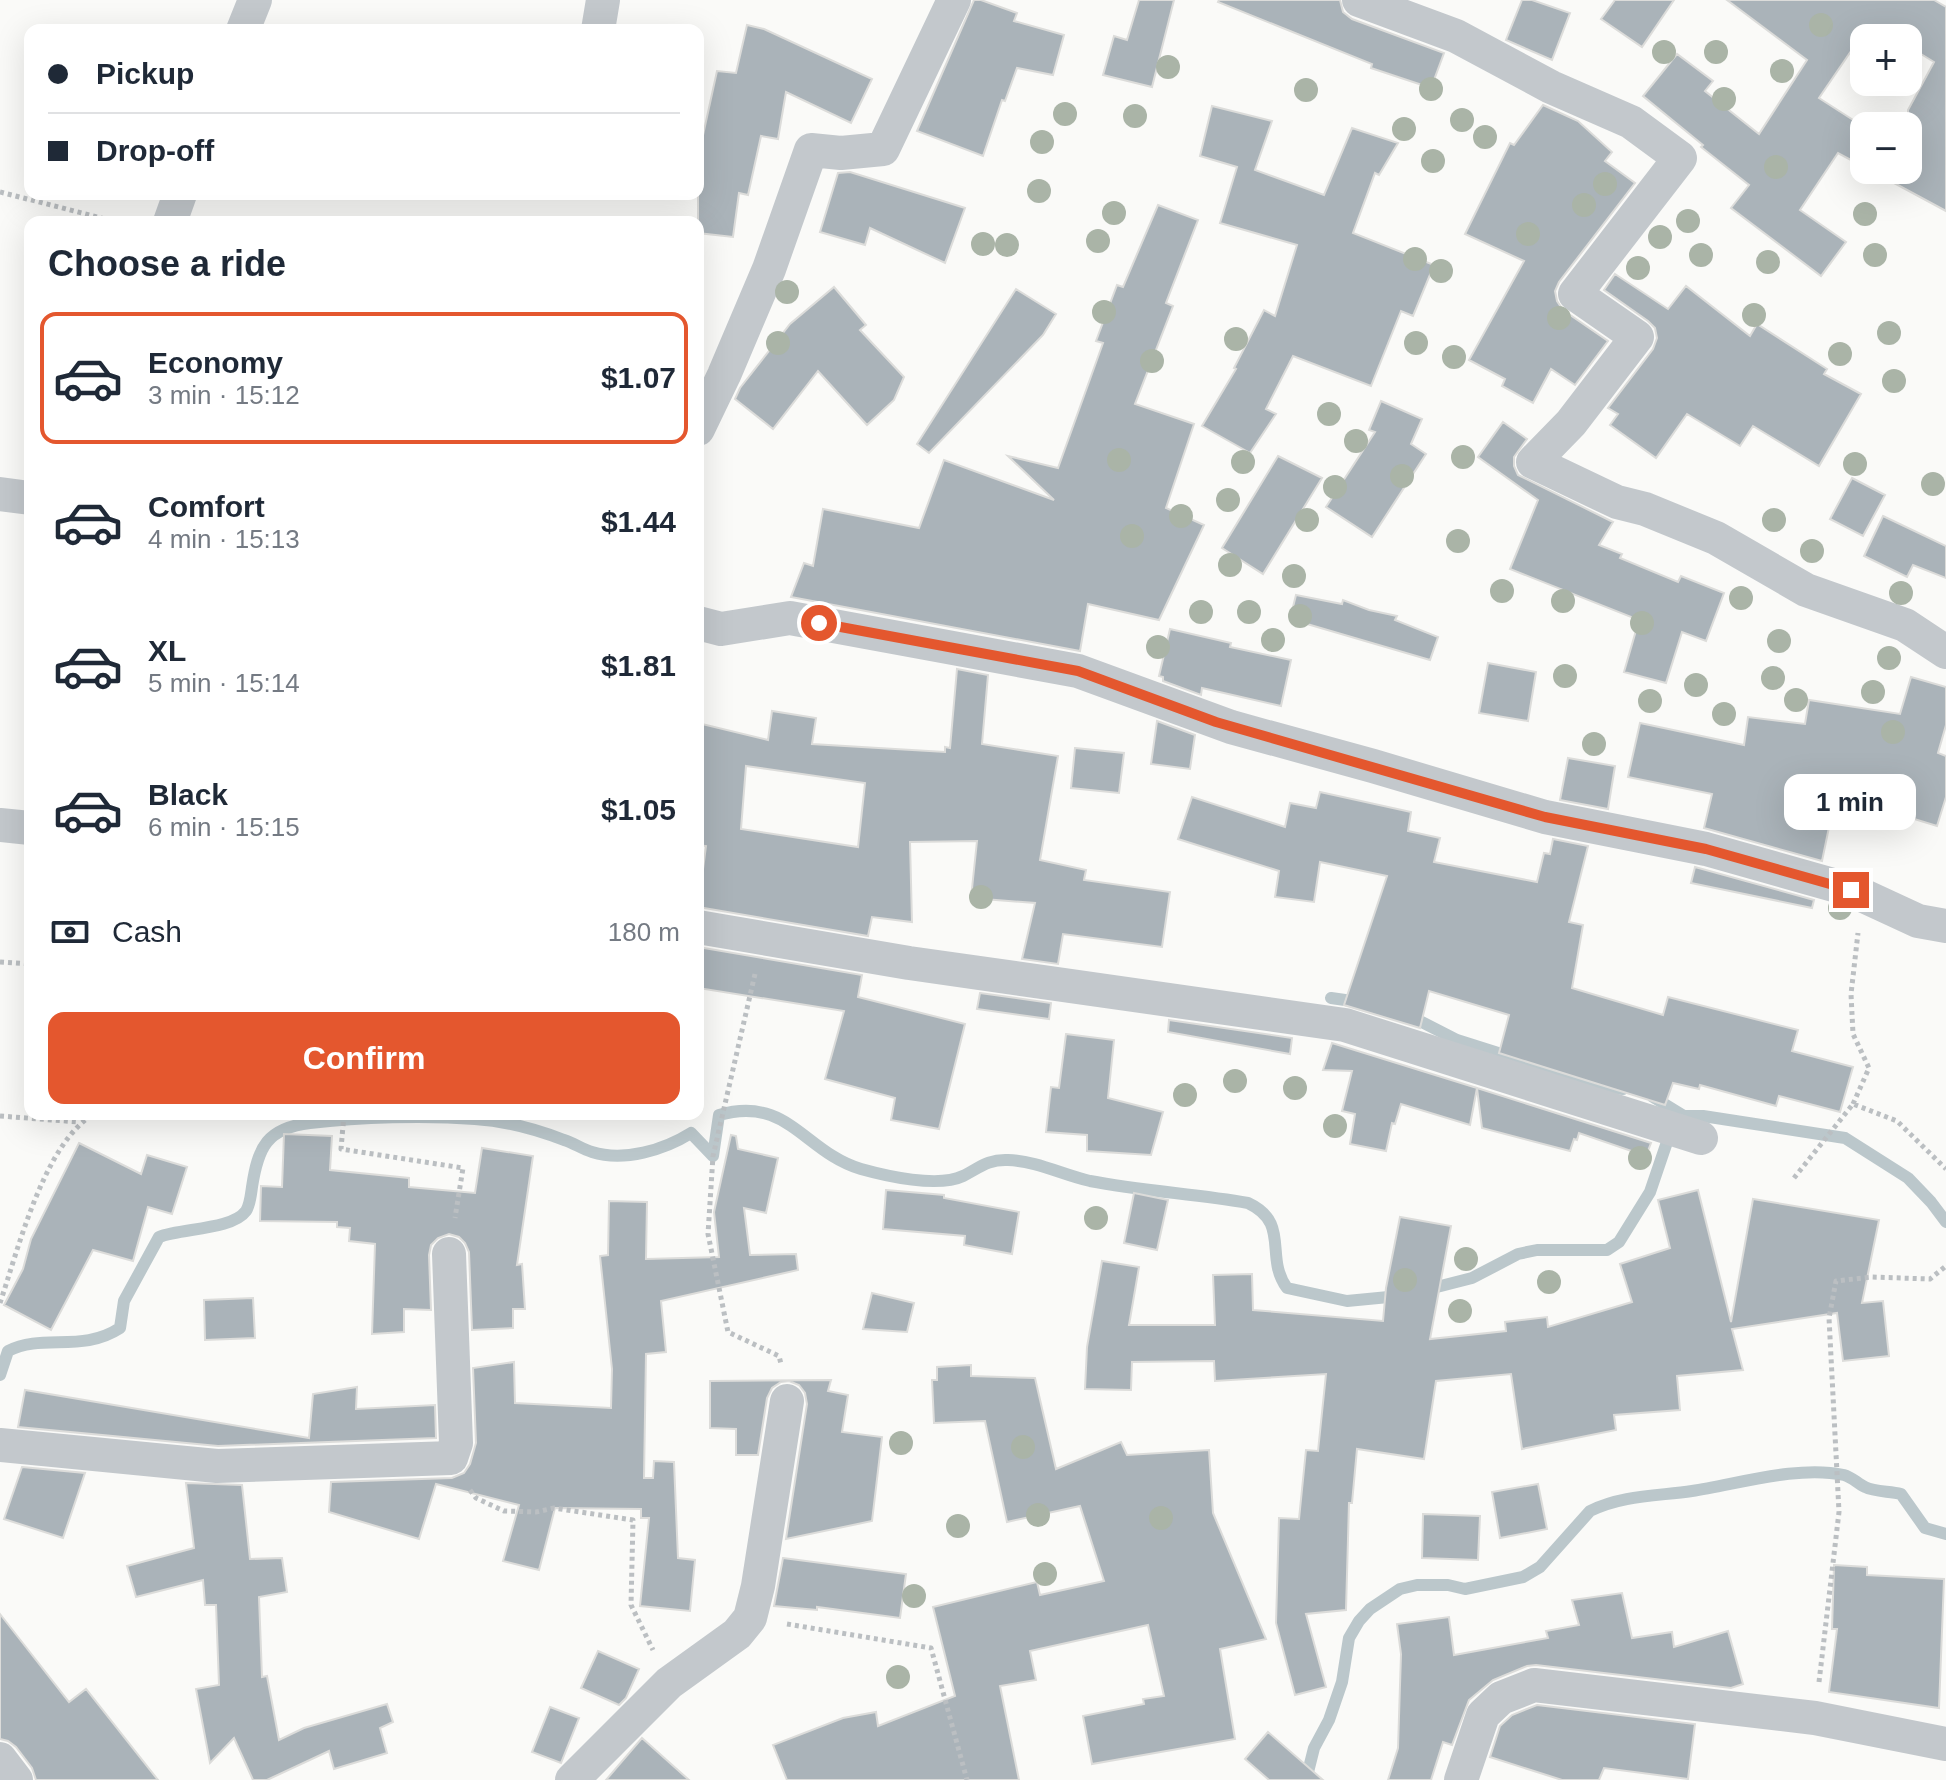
<!DOCTYPE html>
<html lang="en">
<head>
<meta charset="utf-8">
<style>
  :root { --surface:#fff; --page:#f6f6f7; --text:#1f2937; --muted:#747a83; --line:#e0e1e3; --accent:#e4572e }
  body { margin:0; font-family:Helvetica,sans-serif; background:var(--page); color:var(--text); height:100vh; display:flex; flex-direction:column; font-size:30px; white-space:nowrap }
  * { box-sizing:border-box; margin:0 }
  p { font-size:26px; color:var(--muted) }
  .icon { flex:none; width:44px; height:44px; fill:none; stroke:currentColor; stroke-width:2; stroke-linecap:round; stroke-linejoin:round }
  .map { position:relative; flex:1; overflow:hidden }
  .details { position:absolute; left:24px; top:216px; width:680px; height:904px; display:flex; flex-direction:column; background:var(--surface); border-radius:16px; box-shadow:0 8px 32px #0002 }
  .details>* { flex:none }
  .hud { position:absolute; left:24px; top:24px; width:680px; height:176px; border-radius:16px; box-shadow:0 8px 32px #0002; display:grid; align-content:center; height:176px; padding:0 24px; background:var(--surface) }
  .tools { position:absolute; left:1850px; top:24px; display:grid; gap:16px }
  .tools a { display:grid; place-items:center; width:72px; height:72px; border-radius:16px; background:var(--surface); box-shadow:0 8px 32px #0002; font-size:40px }
  .end { position:absolute; width:36px; height:36px; margin:-18px; border:10px solid #e4572e; background:#fff; box-shadow:0 0 0 4px #fff }
  .from { border-radius:50% }
  .bubble { position:absolute; height:56px; border-radius:16px; background:var(--surface); box-shadow:0 8px 32px #0002; font-size:26px; font-weight:700; line-height:56px; text-align:center }
  .hud b { display:flex; align-items:center; gap:28px; height:76px; font-size:30px }
  .hud b+b { border-top:2px solid var(--line) }
  .hud i { width:20px; height:20px; background:var(--text) }
  ul { padding:0; list-style:none }
  li { display:flex; align-items:center; gap:24px; height:132px; margin:0 16px 12px; padding:0 8px; border:4px solid transparent; border-radius:16px }
  li div { flex:1 }
  li b { display:block; font-size:30px }
  li em { font-style:normal; font-weight:700 }
  li.current { border-color:var(--accent) }
  li>.icon { width:72px; height:72px; stroke-width:1.5 }
  h2 { padding:0 24px; font-size:36px; line-height:96px }
  .pay { display:flex; align-items:center; gap:20px; height:88px; padding:0 24px; font-size:30px }
  .pay p { margin-inline-start:auto }
  .primary-button { display:flex; gap:16px; margin-top:auto; padding:16px 24px }
  .primary-button a { flex:1; height:92px; border-radius:16px; background:var(--accent); color:#fff; font-size:32px; font-weight:700; line-height:92px; text-align:center }
  .map>svg:first-child { display:block }
</style>
</head>
<body>
<div class="map">
<svg width="1946" height="1780" viewBox="0 0 1946 1780">
  <rect width="100%" height="100%" fill="#fafaf8"/>
  <g fill="none" stroke-linecap="round" stroke-linejoin="round">
    <path stroke="#bbc7cb" stroke-width="12" d="M1331,998L1359,1002
      M1408,1015L1457,1040L1536,1065L1586,1085L1623,1089
      M1653,1097L1684,1116
      M1425,1290L1472,1278L1518,1254L1537,1250H1607L1619,1242L1650,1192L1667,1142L1684,1116H1703L1845,1138L1908,1178L1931,1202L1946,1222
      M0,1375L8,1351C43,1333 82,1353 120,1328L124,1301L159,1237C181,1228 232,1230 246,1211C250,1205 251,1194 252,1187C258,1147 267,1128 310,1123C360,1117 425,1115 475,1119C506,1121 536,1129 564,1140C574,1143 582,1149 592,1152C624,1162 664,1150 691,1133L713,1156L719,1115C788,1095 804,1152 861,1169C886,1176 938,1188 963,1176C979,1168 988,1159 1008,1160C1037,1161 1063,1175 1090,1181C1142,1191 1196,1194 1248,1203C1291,1223 1264,1257 1287,1288L1347,1301L1399,1296
      M1306,1780L1314,1748L1329,1720L1342,1682L1349,1638L1359,1621L1370,1609L1400,1589L1417,1585H1448L1465,1589L1523,1577L1540,1567L1590,1511C1622,1495 1658,1496 1692,1491C1738,1484 1798,1465 1844,1475C1852,1477 1858,1484 1865,1487C1875,1492 1890,1491 1901,1494L1925,1528L1946,1534"/>
  </g>
  <path fill="#aab3b9" stroke="#dcdcda" stroke-width="2" fill-rule="evenodd" d="M974,0H981L1017,13L1014,21L1064,35L1053,75L1017,68L1005,101L1002,100L983,156L917,131Z
    M1139,0H1174L1152,87L1103,75L1114,36L1127,40Z
    M1219,0H1340L1343,12L1352,19L1444,53L1431,88L1371,68L1372,64L1218,2Z
    M1522,0H1532L1570,13L1552,60L1506,40Z
    M1615,0H1674L1642,47L1601,19Z
    M1727,0H1934L1946,7V211L1870,170H1908V110L1934,62L1908,46V38H1860L1819,98L1864,127V167L1838,153L1800,210L1846,242L1821,276L1731,208L1749,185L1701,147L1703,145L1643,96L1677,54L1713,81L1705,91L1759,134L1807,60Z
    M747,25L764,29L872,79L851,123L786,92L778,139L761,136L748,195L739,193L733,237L698,233V158L717,71L736,73Z
    M1543,105L1578,121L1612,152L1605,161L1635,183L1559,282L1555,291L1557,301L1563,310L1608,341L1575,385L1551,369L1533,403L1502,386L1505,379L1469,360L1524,261L1465,234L1510,143L1514,145Z
    M1212,106L1272,121L1255,170L1324,195L1352,128L1398,143L1379,175L1375,173L1353,233L1434,265L1413,316L1401,311L1371,386L1293,356L1266,409L1276,414L1250,453L1202,426L1236,369L1234,368L1264,310L1275,316L1297,245L1220,223L1237,167L1200,156Z
    M850,172L965,208L945,263L870,228L865,245L820,232L838,173Z
    M1158,205L1198,220L1166,303L1173,306L1135,404L1194,424L1166,508L1204,525L1159,620L1088,604L1080,651L791,597L804,563L813,566L823,509L919,528L944,460L1054,500L1008,456L1058,468L1103,343L1096,341L1117,285L1123,287Z
    M1615,274L1668,309L1686,286L1750,336L1757,324L1827,369L1824,374L1861,394L1819,466L1753,426L1740,446L1687,414L1656,458L1610,425L1618,414L1608,408L1653,349L1657,338L1655,328L1648,321L1604,290Z
    M834,287L866,325L860,330L904,377L894,400L867,425L818,371L773,429L735,399L740,388L790,324Z
    M1016,289L1056,314L1043,335L929,453L917,444Z
    M1381,401L1422,419L1411,444L1426,454L1372,537L1326,507L1375,432L1369,430Z
    M1503,422L1527,439L1514,457V466L1518,475L1613,522L1599,545L1622,554L1620,558L1678,582L1681,576L1724,593L1706,641L1682,632L1666,683L1624,672L1639,620L1510,569L1538,500L1478,457Z
    M1278,456L1322,478L1263,574L1222,548Z
    M1852,478L1885,495L1863,536L1830,519Z
    M1883,516L1946,546V578L1913,565L1907,577L1864,556Z
    M1296,595L1342,604L1343,600L1369,610L1397,616L1395,620L1438,637L1430,660L1290,619Z
    M1170,629L1231,643L1230,647L1291,660L1281,706L1202,688L1201,695L1163,681V677L1159,676Z
    M1488,663L1536,672L1528,721L1479,713Z
    M957,669L988,675L982,744L1058,756L1040,860L1086,870L1084,880L1170,892L1162,947L1063,934L1058,964L1022,959L1035,903L971,898L977,841L910,842L912,922L872,917L868,936L698,907L706,846L698,845V723L768,740L772,711L816,718L812,744L945,752V747L950,748ZM746,766L865,783L858,847L741,829Z
    M1911,677L1946,687V725L1938,753L1946,756V797L1937,826L1846,798L1844,810L1833,808L1822,861L1704,828L1712,794L1628,777L1640,723L1744,745L1748,717L1805,724L1809,700L1900,714Z
    M1157,721L1195,735L1190,769L1151,764Z
    M1075,748L1124,753L1119,793L1071,788Z
    M1568,758L1615,766L1608,809L1560,800Z
    M1320,792L1411,812L1408,831L1440,838L1434,862L1537,882L1544,853L1550,854L1553,839L1588,846L1569,922L1583,925L1572,988L1663,1015L1668,997L1798,1030L1792,1051L1853,1067L1840,1112L1779,1096L1776,1106L1700,1085L1699,1089L1673,1083L1665,1105L1499,1053L1509,1015L1429,991L1420,1028L1344,1005L1387,876L1320,862L1314,902L1275,897L1279,871L1178,839L1192,797L1285,827L1290,803L1316,808Z
    M1695,867L1814,900L1812,908L1691,883Z
    M698,947L862,975L858,997L965,1024L939,1129L891,1120L895,1098L825,1079L844,1011L698,988Z
    M980,993L1051,1003L1049,1019L977,1009Z
    M1169,1020L1292,1038L1290,1054L1168,1032Z
    M1066,1034L1114,1040L1108,1098L1163,1112L1151,1155L1087,1151V1135L1046,1132L1051,1087L1059,1088Z
    M1332,1043L1477,1088L1470,1125L1401,1104L1395,1124L1392,1123L1386,1151L1350,1144L1355,1114L1342,1111L1352,1071L1323,1070Z
    M1477,1088L1651,1143L1646,1156L1579,1133L1577,1140L1574,1139L1570,1151L1482,1128Z
    M284,1134L332,1136L330,1170L409,1178V1187L475,1193L482,1148L533,1156L517,1265L522,1264L525,1309H513V1328L472,1330L469,1252L465,1243L459,1237L449,1234L438,1238L431,1245L429,1255L431,1310L404,1309V1332L372,1334L375,1244L349,1241L350,1228L337,1227V1222L260,1221L261,1186L282,1187Z
    M731,1135L736,1136L738,1149L778,1158L766,1213L744,1208L750,1255L796,1254L798,1270L661,1301L666,1352L646,1354L644,1478H653L654,1461L674,1462L678,1558L695,1560L690,1611L640,1606L649,1518H641V1509L555,1508L539,1570L503,1561L519,1505L436,1484L419,1539L329,1512L331,1482L452,1478L464,1473L470,1464L476,1443L473,1368L514,1362L515,1403L611,1408L612,1369L600,1256L608,1255L609,1201L647,1202L646,1259L719,1257L714,1212Z
    M79,1143L141,1174L147,1155L187,1167L172,1214L148,1207L133,1261L93,1250L51,1330L4,1305L23,1269L31,1239Z
    M886,1190L944,1195V1198L1019,1212L1012,1254L964,1245L965,1236L883,1229Z
    M1698,1190L1731,1322L1753,1199L1879,1220L1862,1303L1883,1301L1889,1356L1843,1361L1837,1313L1732,1329L1743,1370L1677,1376L1680,1410L1614,1415L1616,1430L1522,1449L1511,1374L1436,1381L1424,1459L1357,1449L1352,1503H1349L1346,1610L1306,1614L1326,1687L1295,1695L1276,1623L1279,1518L1299,1519L1306,1450L1318,1451L1326,1374L1215,1381L1214,1361L1132,1362L1131,1390L1085,1389L1087,1347L1102,1261L1139,1267L1129,1325H1215L1213,1275L1252,1274L1253,1310L1383,1321L1386,1288L1400,1217L1451,1226L1430,1339L1506,1331L1505,1322L1547,1317L1548,1327L1632,1302L1620,1264L1670,1248L1658,1200Z
    M1134,1193L1168,1200L1157,1250L1124,1243Z
    M872,1293L914,1303L907,1332L863,1329Z
    M253,1298L255,1338L205,1340L204,1300Z
    M971,1365V1376L1035,1378L1056,1469L1121,1442L1127,1455L1209,1450L1213,1513L1266,1639L1220,1649L1235,1739L1092,1764L1083,1716L1144,1704L1143,1699L1164,1696L1148,1625L1030,1651L1036,1680L1000,1686L1019,1780H787L773,1745L843,1718L876,1712L878,1726L955,1696L933,1607L1037,1582L1040,1595L1104,1581L1080,1506L1007,1522L985,1421L934,1423L932,1380H937V1367Z
    M831,1380L828,1391L848,1395L842,1432L882,1437L872,1521L786,1539L807,1404L805,1393L799,1385L789,1381L781,1382L772,1388L767,1398L758,1455H736V1429L710,1428V1381Z
    M357,1387L356,1409L435,1405L436,1438L218,1446L18,1427L25,1390L309,1438L313,1394Z
    M22,1467L85,1473L63,1538L4,1519Z
    M186,1483L242,1485L250,1559L282,1558L287,1592L259,1597L262,1677L267,1676L279,1740L304,1728L387,1704L393,1722L380,1728L387,1753L334,1769L329,1751L267,1780H253L234,1738L210,1763L196,1689L219,1685L216,1605H205L203,1580L136,1597L127,1566L194,1548Z
    M1538,1484L1547,1529L1500,1538L1492,1492Z
    M1423,1514L1480,1516L1478,1560L1422,1558Z
    M783,1558L906,1574L900,1618L817,1607V1610L774,1606Z
    M1834,1565L1867,1567V1575L1944,1579L1939,1708L1829,1692L1837,1629H1832Z
    M1622,1593L1632,1638L1672,1632L1674,1647L1728,1631L1743,1684L1731,1688L1536,1665L1527,1666L1493,1680L1469,1700L1452,1745L1443,1742L1431,1780H1388L1398,1748L1401,1654L1397,1624L1449,1617L1454,1655L1548,1638L1546,1631L1579,1625L1572,1600Z
    M0,1614L69,1702L86,1689L158,1780H36L32,1768L16,1747L8,1741L0,1739Z
    M598,1651L639,1669L626,1698L619,1705L581,1688Z
    M1537,1705L1695,1724L1688,1779L1604,1768L1599,1780H1562L1490,1757L1500,1726L1512,1715Z
    M550,1707L579,1718L561,1763L532,1752Z
    M1268,1732L1323,1780H1269L1245,1759Z
    M642,1738L689,1780H606Z"/>
  <g fill="none" stroke-linecap="round" stroke-linejoin="round">
    <path stroke="#bbbfc2" stroke-width="5" stroke-dasharray="4 4" stroke-linecap="butt" d="M0,192L117,222
      M0,962L30,964
      M755,974L713,1156L708,1234L728,1332L779,1356L781,1364
      M1853,1104L1869,1068L1853,1034L1851,994L1858,933
      M344,1114L341,1149L463,1168L455,1218
      M0,1116L79,1122
      M1794,1178L1853,1104L1897,1121L1946,1169
      M0,1303C18,1250 44,1143 94,1114
      M470,1490L476,1498L504,1511L536,1512L554,1508L633,1520L631,1605L653,1650
      M787,1624L931,1648L967,1780
      M1819,1682L1839,1512L1829,1318L1836,1281L1872,1277L1930,1279L1946,1266"/>
    <path stroke="#c3c8cc" stroke-width="34" d="M1359,0L1456,36L1551,87L1631,122L1680,158L1575,294L1637,337L1571,423L1533,462L1617,502L1645,509L1716,538L1806,590L1905,625L1946,652
      M243,30L255,0
      M598,30L603,0
      M170,222L180,194
      M698,429L724,375L769,269L811,150L841,153L883,149L954,0
      M0,494L30,498
      M698,623L721,629L790,618L1078,671L1231,727L1373,766L1545,817L1706,849L1851,890L1918,921L1946,926
      M0,825L30,828
      M698,927L909,963L1345,1025L1701,1138
      M0,1445L217,1466L451,1458L456,1443L449,1254
      M0,1759L16,1780
      M572,1780L669,1683L737,1634L750,1618L758,1586L787,1401
      M1461,1780L1483,1715L1501,1698L1534,1685L1815,1718L1946,1744"/>
  </g>
  <g fill="#aab4a7">
    <circle cx="1821" cy="25" r="12"/>
    <circle cx="1664" cy="52" r="12"/>
    <circle cx="1716" cy="52" r="12"/>
    <circle cx="1168" cy="67" r="12"/>
    <circle cx="1782" cy="71" r="12"/>
    <circle cx="1431" cy="89" r="12"/>
    <circle cx="1306" cy="90" r="12"/>
    <circle cx="1724" cy="99" r="12"/>
    <circle cx="1065" cy="114" r="12"/>
    <circle cx="1135" cy="116" r="12"/>
    <circle cx="1462" cy="120" r="12"/>
    <circle cx="1404" cy="129" r="12"/>
    <circle cx="1485" cy="137" r="12"/>
    <circle cx="1042" cy="142" r="12"/>
    <circle cx="1433" cy="161" r="12"/>
    <circle cx="1776" cy="167" r="12"/>
    <circle cx="1605" cy="184" r="12"/>
    <circle cx="1039" cy="191" r="12"/>
    <circle cx="1584" cy="205" r="12"/>
    <circle cx="1114" cy="213" r="12"/>
    <circle cx="1865" cy="214" r="12"/>
    <circle cx="1688" cy="221" r="12"/>
    <circle cx="1528" cy="234" r="12"/>
    <circle cx="1660" cy="237" r="12"/>
    <circle cx="1098" cy="241" r="12"/>
    <circle cx="983" cy="244" r="12"/>
    <circle cx="1007" cy="245" r="12"/>
    <circle cx="1701" cy="255" r="12"/>
    <circle cx="1875" cy="255" r="12"/>
    <circle cx="1415" cy="259" r="12"/>
    <circle cx="1768" cy="262" r="12"/>
    <circle cx="1638" cy="268" r="12"/>
    <circle cx="1441" cy="271" r="12"/>
    <circle cx="787" cy="292" r="12"/>
    <circle cx="1104" cy="312" r="12"/>
    <circle cx="1754" cy="315" r="12"/>
    <circle cx="1559" cy="318" r="12"/>
    <circle cx="1889" cy="333" r="12"/>
    <circle cx="1236" cy="339" r="12"/>
    <circle cx="778" cy="343" r="12"/>
    <circle cx="1416" cy="343" r="12"/>
    <circle cx="1840" cy="354" r="12"/>
    <circle cx="1454" cy="357" r="12"/>
    <circle cx="1152" cy="361" r="12"/>
    <circle cx="1894" cy="381" r="12"/>
    <circle cx="1329" cy="414" r="12"/>
    <circle cx="1356" cy="441" r="12"/>
    <circle cx="1463" cy="457" r="12"/>
    <circle cx="1119" cy="460" r="12"/>
    <circle cx="1243" cy="462" r="12"/>
    <circle cx="1855" cy="464" r="12"/>
    <circle cx="1402" cy="476" r="12"/>
    <circle cx="1933" cy="484" r="12"/>
    <circle cx="1335" cy="487" r="12"/>
    <circle cx="1228" cy="500" r="12"/>
    <circle cx="1181" cy="516" r="12"/>
    <circle cx="1307" cy="520" r="12"/>
    <circle cx="1774" cy="520" r="12"/>
    <circle cx="1132" cy="536" r="12"/>
    <circle cx="1458" cy="541" r="12"/>
    <circle cx="1812" cy="551" r="12"/>
    <circle cx="1230" cy="565" r="12"/>
    <circle cx="1294" cy="576" r="12"/>
    <circle cx="1502" cy="591" r="12"/>
    <circle cx="1901" cy="593" r="12"/>
    <circle cx="1741" cy="598" r="12"/>
    <circle cx="1563" cy="601" r="12"/>
    <circle cx="1201" cy="612" r="12"/>
    <circle cx="1249" cy="612" r="12"/>
    <circle cx="1300" cy="616" r="12"/>
    <circle cx="1642" cy="623" r="12"/>
    <circle cx="1273" cy="640" r="12"/>
    <circle cx="1779" cy="641" r="12"/>
    <circle cx="1158" cy="647" r="12"/>
    <circle cx="1889" cy="658" r="12"/>
    <circle cx="1565" cy="676" r="12"/>
    <circle cx="1773" cy="678" r="12"/>
    <circle cx="1696" cy="685" r="12"/>
    <circle cx="1873" cy="692" r="12"/>
    <circle cx="1796" cy="700" r="12"/>
    <circle cx="1650" cy="701" r="12"/>
    <circle cx="1724" cy="714" r="12"/>
    <circle cx="1893" cy="732" r="12"/>
    <circle cx="1594" cy="744" r="12"/>
    <circle cx="981" cy="897" r="12"/>
    <circle cx="1840" cy="908" r="12"/>
    <circle cx="1235" cy="1081" r="12"/>
    <circle cx="1295" cy="1088" r="12"/>
    <circle cx="1185" cy="1095" r="12"/>
    <circle cx="1335" cy="1126" r="12"/>
    <circle cx="1640" cy="1158" r="12"/>
    <circle cx="1096" cy="1218" r="12"/>
    <circle cx="1466" cy="1259" r="12"/>
    <circle cx="1405" cy="1280" r="12"/>
    <circle cx="1549" cy="1282" r="12"/>
    <circle cx="1460" cy="1311" r="12"/>
    <circle cx="901" cy="1443" r="12"/>
    <circle cx="1023" cy="1447" r="12"/>
    <circle cx="1038" cy="1515" r="12"/>
    <circle cx="1161" cy="1518" r="12"/>
    <circle cx="958" cy="1526" r="12"/>
    <circle cx="1045" cy="1574" r="12"/>
    <circle cx="914" cy="1596" r="12"/>
    <circle cx="898" cy="1677" r="12"/>
  </g>
  <g fill="none" stroke-linecap="round" stroke-linejoin="round">
    <path stroke="#e4572e" stroke-width="10" d="M819,623L1078,671L1216,722L1545,817L1706,849L1851,890"/>
  </g>
</svg>
<div class="tools">
<a>+</a>
<a>−</a>
</div>
<i class="end from" style="left:819px;top:623px"></i>
<i class="end" style="left:1851px;top:890px"></i>
<div class="bubble" style="left:1784px;top:774px;width:132px">1 min</div>
<div class="hud">
<b><i class="from"></i>Pickup</b>
<b><i></i>Drop-off</b>
</div>
<section class="details">
<h2>Choose a ride</h2>
<ul>
<li class="current"><svg class="icon" aria-label="car" viewBox="0 0 24 24"><path d="M5 17H2v-5l4-1 3-4h7l3 4 3 1v5h-3M9 17h6M6 11h13"/><circle cx="7" cy="17" r="2"/><circle cx="17" cy="17" r="2"/></svg><div><b>Economy</b><p>3 min · 15:12</p></div><em>$1.07</em></li>
<li><svg class="icon" aria-label="car" viewBox="0 0 24 24"><path d="M5 17H2v-5l4-1 3-4h7l3 4 3 1v5h-3M9 17h6M6 11h13"/><circle cx="7" cy="17" r="2"/><circle cx="17" cy="17" r="2"/></svg><div><b>Comfort</b><p>4 min · 15:13</p></div><em>$1.44</em></li>
<li><svg class="icon" aria-label="car" viewBox="0 0 24 24"><path d="M5 17H2v-5l4-1 3-4h7l3 4 3 1v5h-3M9 17h6M6 11h13"/><circle cx="7" cy="17" r="2"/><circle cx="17" cy="17" r="2"/></svg><div><b>XL</b><p>5 min · 15:14</p></div><em>$1.81</em></li>
<li><svg class="icon" aria-label="car" viewBox="0 0 24 24"><path d="M5 17H2v-5l4-1 3-4h7l3 4 3 1v5h-3M9 17h6M6 11h13"/><circle cx="7" cy="17" r="2"/><circle cx="17" cy="17" r="2"/></svg><div><b>Black</b><p>6 min · 15:15</p></div><em>$1.05</em></li>
</ul>
<div class="pay"><svg class="icon" aria-label="cash" viewBox="0 0 24 24"><path d="M3 7h18v10H3z"/><circle cx="12" cy="12" r="2"/></svg>Cash<p>180 m</p></div>
<div class="primary-button"><a>Confirm</a></div>
</section>
</div>
</body>
</html>
